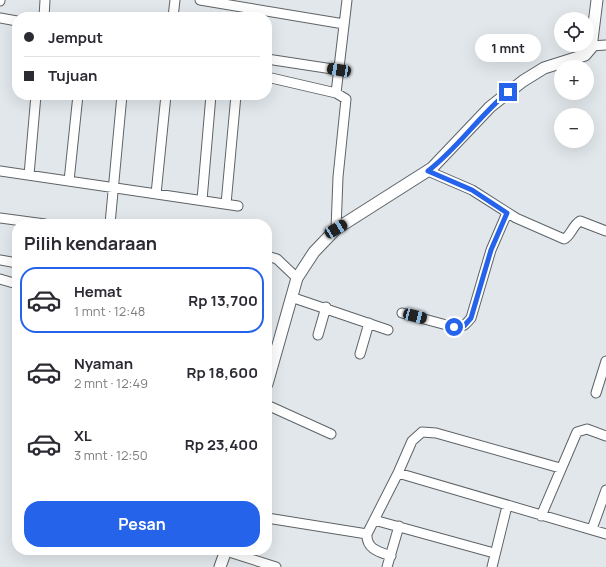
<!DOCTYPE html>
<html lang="id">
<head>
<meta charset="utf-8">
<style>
  :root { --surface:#fff; --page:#f7f7f7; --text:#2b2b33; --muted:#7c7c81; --line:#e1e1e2; --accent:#2563eb }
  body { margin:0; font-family:Manrope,sans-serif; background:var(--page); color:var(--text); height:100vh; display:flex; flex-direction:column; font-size:15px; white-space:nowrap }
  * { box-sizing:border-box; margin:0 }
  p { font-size:13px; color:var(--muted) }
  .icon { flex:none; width:22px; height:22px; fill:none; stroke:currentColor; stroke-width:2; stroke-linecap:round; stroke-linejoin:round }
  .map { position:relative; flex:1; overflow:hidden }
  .sheet { position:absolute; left:12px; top:219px; width:260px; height:336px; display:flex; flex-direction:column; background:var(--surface); border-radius:16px; box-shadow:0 4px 16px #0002 }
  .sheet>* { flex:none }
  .hud { position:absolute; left:12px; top:12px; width:260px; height:88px; border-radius:16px; box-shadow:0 4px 16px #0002; display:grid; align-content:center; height:88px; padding:0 12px; background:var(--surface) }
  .buttons { position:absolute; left:554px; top:12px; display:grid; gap:8px }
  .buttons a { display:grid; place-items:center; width:40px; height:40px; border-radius:50%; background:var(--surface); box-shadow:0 4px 16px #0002; font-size:20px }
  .end { position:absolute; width:18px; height:18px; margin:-9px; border:5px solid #2563eb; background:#fff; box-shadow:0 0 0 2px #fff }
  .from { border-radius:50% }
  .bubble { position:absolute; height:28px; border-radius:14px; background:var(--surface); box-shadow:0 4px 16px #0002; font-size:13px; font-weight:700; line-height:28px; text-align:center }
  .car { position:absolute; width:12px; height:24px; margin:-12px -6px; border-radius:5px; box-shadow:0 0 3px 1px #0007; background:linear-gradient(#222 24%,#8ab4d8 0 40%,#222 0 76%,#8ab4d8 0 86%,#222 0) }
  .hud b { display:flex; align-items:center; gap:14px; height:38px; font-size:15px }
  .hud b+b { border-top:1px solid var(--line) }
  .hud i { width:10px; height:10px; background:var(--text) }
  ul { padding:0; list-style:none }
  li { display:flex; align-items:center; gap:12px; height:66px; margin:0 8px 6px; padding:0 4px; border:2px solid transparent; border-radius:16px }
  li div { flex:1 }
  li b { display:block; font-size:15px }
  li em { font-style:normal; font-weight:700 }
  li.active { border-color:var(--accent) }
  li>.icon { width:36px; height:36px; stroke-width:1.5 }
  h2 { padding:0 12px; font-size:18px; line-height:48px }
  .button { display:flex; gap:8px; margin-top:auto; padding:8px 12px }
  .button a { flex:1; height:46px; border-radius:16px; background:var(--accent); color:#fff; font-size:16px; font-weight:700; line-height:46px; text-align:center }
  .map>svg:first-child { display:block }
</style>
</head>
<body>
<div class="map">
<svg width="606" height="567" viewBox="0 0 606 567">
  <rect width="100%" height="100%" fill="#e1e7eb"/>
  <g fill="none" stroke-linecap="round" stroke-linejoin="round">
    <g stroke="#5d6366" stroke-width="11">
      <path id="minor" d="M200,0L344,24
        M0,1V0
        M44,17L45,0
        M173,17L175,0
        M0,18L17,21
        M591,46L606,45
        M267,59L339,70
        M267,77L336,93L346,99L338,177L336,229
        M336,93L347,0
        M0,171L238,206
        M428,171L472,190L516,218L564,239C571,236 572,226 580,221L606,231
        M29,175L36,95
        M69,181L78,95
        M156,194L166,95
        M202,200L211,95
        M226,204L236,95
        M0,218L45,224
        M110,224L122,95
        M267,256L277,259L297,278
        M0,260L17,263
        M0,279L17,284
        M291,297L388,330
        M402,313L454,327C463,328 466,324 471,318L491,250L507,213
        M318,335L326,307
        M360,354L369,323
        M596,393L606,361
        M267,405L331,434
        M398,473L606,534
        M541,516L577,432L587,429L606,436
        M267,518L367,534
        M374,520L494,553
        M592,529L606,490
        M226,551L276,567
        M391,556C379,552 366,549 367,534L398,473L412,441L422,432L436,433L560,468
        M387,567L399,526
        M492,567L507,506"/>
    </g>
    <g stroke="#5d6366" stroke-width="13">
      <path id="tertiary" d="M267,384L297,278L314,252L336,229L432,168L490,107L523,81L544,68L585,55L591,48L597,0
        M220,567L226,550"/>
    </g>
    <use href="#minor" stroke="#fff" stroke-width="9"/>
    <use href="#tertiary" stroke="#fff" stroke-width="11"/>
  </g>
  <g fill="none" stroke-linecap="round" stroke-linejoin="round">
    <path stroke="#2563eb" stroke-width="5" d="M454,327L464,326L471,318L491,250L507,213L472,190L428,171C458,148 479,116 508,92"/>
  </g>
</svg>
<div class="buttons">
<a><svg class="icon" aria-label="locate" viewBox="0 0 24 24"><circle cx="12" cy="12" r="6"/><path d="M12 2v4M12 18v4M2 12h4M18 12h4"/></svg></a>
<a>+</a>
<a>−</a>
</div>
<i class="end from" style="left:454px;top:327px"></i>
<i class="end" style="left:508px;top:92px"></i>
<div class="bubble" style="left:475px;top:34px;width:66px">1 mnt</div>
<i class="car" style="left:339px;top:70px;rotate:279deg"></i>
<i class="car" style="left:336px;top:229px;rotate:59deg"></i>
<i class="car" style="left:415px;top:316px;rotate:105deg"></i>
<div class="hud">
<b><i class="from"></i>Jemput</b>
<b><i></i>Tujuan</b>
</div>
<section class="sheet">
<h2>Pilih kendaraan</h2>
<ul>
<li class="active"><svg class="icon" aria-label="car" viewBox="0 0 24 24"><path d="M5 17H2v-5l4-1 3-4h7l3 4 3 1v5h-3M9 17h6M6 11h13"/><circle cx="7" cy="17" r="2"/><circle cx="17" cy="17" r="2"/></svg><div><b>Hemat</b><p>1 mnt · 12:48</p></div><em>Rp 13,700</em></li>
<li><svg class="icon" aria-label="car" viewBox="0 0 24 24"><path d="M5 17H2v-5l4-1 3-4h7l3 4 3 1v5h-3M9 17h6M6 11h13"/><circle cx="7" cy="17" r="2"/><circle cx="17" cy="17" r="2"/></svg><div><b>Nyaman</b><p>2 mnt · 12:49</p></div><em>Rp 18,600</em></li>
<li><svg class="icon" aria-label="car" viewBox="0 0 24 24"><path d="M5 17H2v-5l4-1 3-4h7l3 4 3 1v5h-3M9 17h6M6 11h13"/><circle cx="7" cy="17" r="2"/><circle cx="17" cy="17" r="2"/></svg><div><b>XL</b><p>3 mnt · 12:50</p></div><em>Rp 23,400</em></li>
</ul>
<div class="button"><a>Pesan</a></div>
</section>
</div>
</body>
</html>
